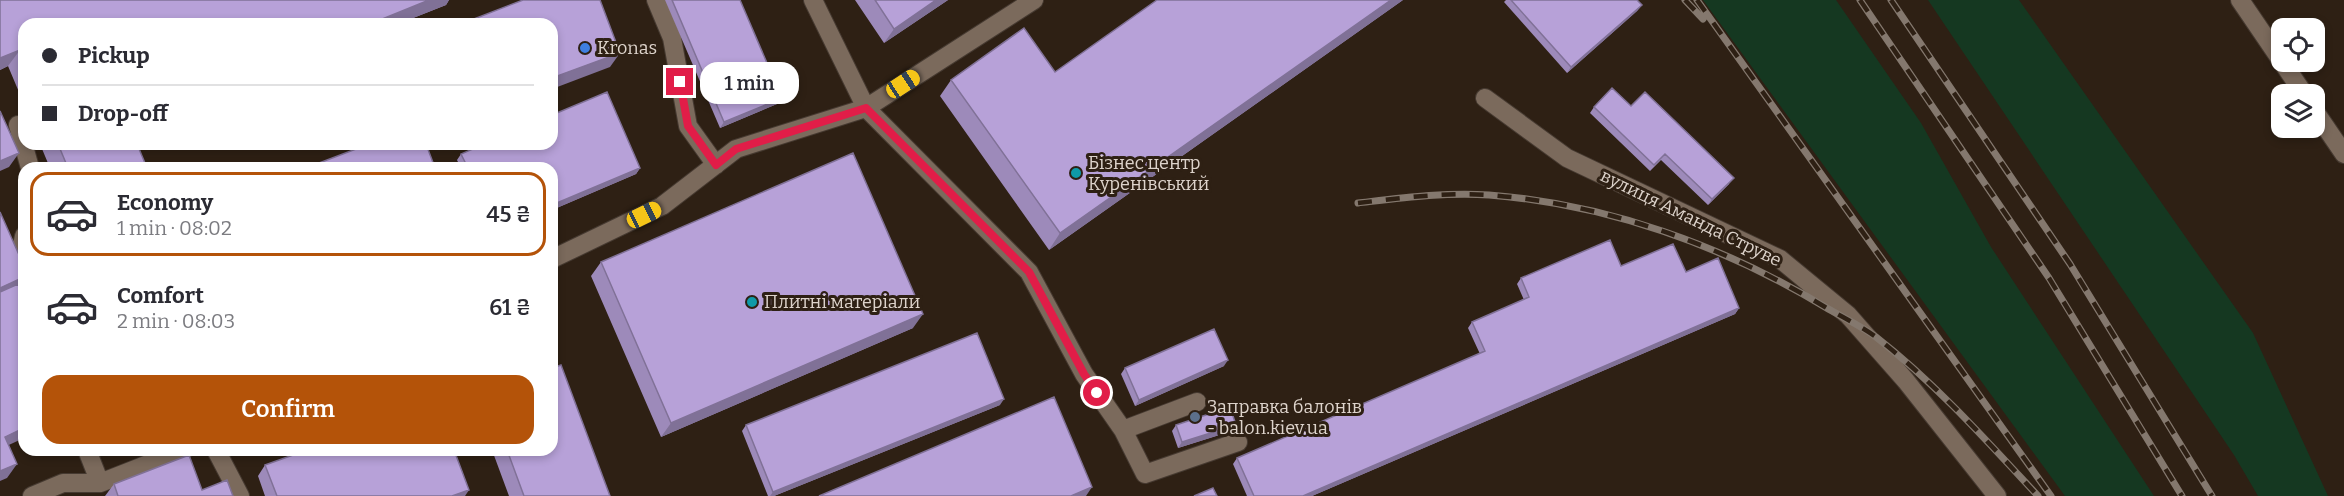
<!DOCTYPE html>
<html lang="en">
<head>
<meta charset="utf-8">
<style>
  :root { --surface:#fff; --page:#f7f7f7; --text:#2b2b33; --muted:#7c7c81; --line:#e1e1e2; --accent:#b45309 }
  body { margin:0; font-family:Bitter,serif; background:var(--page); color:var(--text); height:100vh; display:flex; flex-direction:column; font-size:22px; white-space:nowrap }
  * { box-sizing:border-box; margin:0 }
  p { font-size:20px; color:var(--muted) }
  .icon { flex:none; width:33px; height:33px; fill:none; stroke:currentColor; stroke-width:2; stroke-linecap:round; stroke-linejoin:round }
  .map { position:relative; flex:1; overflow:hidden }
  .side { position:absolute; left:18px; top:162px; width:540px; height:294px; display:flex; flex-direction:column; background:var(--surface); border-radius:18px; box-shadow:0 3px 9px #0003 }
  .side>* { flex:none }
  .banner { position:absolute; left:18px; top:18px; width:540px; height:132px; border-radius:18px; box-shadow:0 3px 9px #0003; display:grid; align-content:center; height:132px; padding:0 24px; background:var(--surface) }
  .tools { position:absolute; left:2271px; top:18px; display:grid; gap:12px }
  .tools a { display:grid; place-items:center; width:54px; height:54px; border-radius:12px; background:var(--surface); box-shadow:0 3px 9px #0003; font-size:30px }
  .end { position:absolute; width:27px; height:27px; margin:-14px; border:8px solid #e11d48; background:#fff; box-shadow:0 0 0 3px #fff }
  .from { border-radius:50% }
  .bubble { position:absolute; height:42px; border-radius:18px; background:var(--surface); box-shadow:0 3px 9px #0003; font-size:20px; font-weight:600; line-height:42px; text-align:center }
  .car { position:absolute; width:18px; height:36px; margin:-18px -9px; border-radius:8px; box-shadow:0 0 4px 2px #0007; background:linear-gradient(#f5c518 24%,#345 0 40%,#f5c518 0 76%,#345 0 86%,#f5c518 0) }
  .banner b { display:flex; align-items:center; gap:21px; height:57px; font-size:22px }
  .banner b+b { border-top:2px solid var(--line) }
  .banner i { width:15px; height:15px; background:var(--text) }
  ul { padding:10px 0 0; list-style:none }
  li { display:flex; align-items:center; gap:18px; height:84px; margin:0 12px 9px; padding:0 12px; border:3px solid transparent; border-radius:18px }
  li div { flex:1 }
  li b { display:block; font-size:22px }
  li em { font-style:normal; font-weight:600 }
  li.on { border-color:var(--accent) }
  li>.icon { width:54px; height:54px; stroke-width:1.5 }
  .primary-button { display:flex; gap:12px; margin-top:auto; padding:12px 24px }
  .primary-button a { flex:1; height:69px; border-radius:18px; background:var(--accent); color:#fff; font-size:24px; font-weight:600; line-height:69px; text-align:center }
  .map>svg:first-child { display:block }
</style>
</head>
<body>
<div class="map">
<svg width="2344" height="496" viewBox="0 0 2344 496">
  <rect width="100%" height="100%" fill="#2e2014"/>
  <path fill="#153821" d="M1703,0H1836L1921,123L1991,247L2154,496H2065Z
    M1928,0H2019L2253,333L2328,496H2258L2234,455Z"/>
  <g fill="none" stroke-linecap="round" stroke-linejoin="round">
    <g stroke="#463a31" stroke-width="20">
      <path id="lane" d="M656,0L672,38L688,126L716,165
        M813,0L866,108L1029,272L1084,374L1123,430L1145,474L1238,442
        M1485,98L1567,158L1780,259L1848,315L1906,381L1997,496
        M18,125L30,168
        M24,236L20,255L24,274
        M552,259L662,206L736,149L866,108L1034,0
        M1123,430L1197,402
        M87,450L100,483
        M216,450L240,496
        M32,496L63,483H100L184,450"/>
    </g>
    <g stroke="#463a31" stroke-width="20">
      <path id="street" d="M2240,0L2304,94
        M2314,110L2344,154"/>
    </g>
    <use href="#lane" stroke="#7b6a5c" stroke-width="18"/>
    <use href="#street" stroke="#7b6a5c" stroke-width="18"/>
    <g stroke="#84786e" stroke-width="7">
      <path id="rail" d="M1685,0L1703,19
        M1697,0L2051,496
        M1860,0L2049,278L2182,496
        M1891,0L2070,264L2212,496
        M1358,203C1401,198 1445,192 1489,195C1608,204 1724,246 1825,307C1842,317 1861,326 1876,337C1935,383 1987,441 2038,496"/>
    </g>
    <use href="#rail" stroke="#2e2014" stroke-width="4.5" stroke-dasharray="14" stroke-linecap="butt"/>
  </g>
  <path fill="#9d8aba" d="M0,0H449L446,5L398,24H24V104L8,66L0,70Z
    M665,0H740L782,98L777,104L720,128Z
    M855,0H948L884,43Z
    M1403,0L1049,250L940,96L951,80L1055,72Z
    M1506,0H1637L1642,5L1637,11L1567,73L1504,2Z
    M1631,106L1729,184L1708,205L1661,160L1650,171L1590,113L1594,107Z
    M40,144H137L147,168H50Z
    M461,154L640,168L636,174L552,210V168H461L457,160Z
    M601,262L913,328L661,437L591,276Z
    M1621,266L1686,272L1739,308L1735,314L1312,496H1247L1233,464L1237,458L1480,354L1468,328L1472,322L1524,300L1517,284L1521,278Z
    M1224,366L1135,406L1121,374L1125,368Z
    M1000,405L774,496H768L742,431L746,425Z
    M1176,425H1236L1232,431L1178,448L1172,431Z
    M492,450H552L610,496H509Z
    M265,465L465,496H265L258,476Z
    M114,484L202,490L233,496H105Z"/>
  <path fill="#807197" d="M429,0H449L446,5L398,24H370Z
    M936,0H948L884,43L894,29Z
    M1391,0H1403L1049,250L1060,233Z
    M1642,5L1637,11L1567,73L1571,67Z
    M20,50L8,66L0,70V58Z
    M620,53L610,67L552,89V78Z
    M782,98L777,104L720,128L724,122Z
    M19,153L9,167L0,171V161Z
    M640,168L636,174L552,210V205Z
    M1734,178L1729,184L1708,205L1712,199Z
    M24,277V281L18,290L0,298V288Z
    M1739,308L1735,314L1312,496H1303Z
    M923,314L913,328L661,437L671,423Z
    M1228,360L1224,366L1135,406L1139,400Z
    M1004,399L1000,405L774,496H770L773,492Z
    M1236,425L1232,431L1178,448L1182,442Z
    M24,428V438L0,449L5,437Z
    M17,464L7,478L0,481V471Z
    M1092,487L1086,496H1071Z
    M469,490L465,496H452Z"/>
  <path fill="#b7a1d8" stroke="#807197" stroke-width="1.5" d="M0,0H429L370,24H24V60L20,50L0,58Z
    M523,0H600L620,53L552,78V24H461Z
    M672,0H740L782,98L724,122Z
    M875,0H936L894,29Z
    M1157,0H1391L1060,233L951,80L1024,28L1055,72Z
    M1511,0H1637L1642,5L1571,67Z
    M1612,88L1631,106L1645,92L1734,178L1712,199L1665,154L1654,165L1594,107Z
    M607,92L640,168L552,205V168H468L461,154L484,144H552V115Z
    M0,111L19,153L0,161Z
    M58,144H137L147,168H68Z
    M369,144H426L435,168H306Z
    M853,153L923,314L671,423L601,262Z
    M0,212L24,266V277L0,288Z
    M1610,240L1621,266L1673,244L1686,272L1718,258L1739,308L1303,496H1254L1237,458L1485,351L1472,322L1529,297L1521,278Z
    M18,284L24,298V428L5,437L17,464L0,471V292Z
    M1214,329L1228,360L1139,400L1125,368Z
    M977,333L1004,399L773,492L746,425Z
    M561,365L610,496H524L507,450H552V368Z
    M1054,397L1092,487L1071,496H819Z
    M1230,407L1236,425L1182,442L1176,425Z
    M307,450H454L469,490L452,496H277L265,465Z
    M189,455L202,490L227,480L233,496H118L114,484Z
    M1213,488L1217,496H1194Z"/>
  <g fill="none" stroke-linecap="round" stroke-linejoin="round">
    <path stroke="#e11d48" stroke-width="8" d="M680,82L688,126L716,165L736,149L866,108L1029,272L1084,374L1097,393"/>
  </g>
  <circle fill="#3f7fe0" stroke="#2e2014" stroke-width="2" cx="585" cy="48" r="6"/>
  <g fill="#0f9aa8" stroke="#2e2014" stroke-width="2">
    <circle cx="1076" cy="173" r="6"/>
    <circle cx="752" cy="302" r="6"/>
  </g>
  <circle fill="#5c6f8a" stroke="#2e2014" stroke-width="2" cx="1195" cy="417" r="6"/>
  <g text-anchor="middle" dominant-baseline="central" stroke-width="6" stroke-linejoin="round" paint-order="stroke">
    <g font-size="18" fill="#ddd3cb" stroke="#2e2014" text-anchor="start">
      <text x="597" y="48">Kronas</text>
      <text x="1088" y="163">Бізнес центр<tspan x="1088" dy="21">Куренівський</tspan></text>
      <text x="764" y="302">Плитні матеріали</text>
      <text x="1207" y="407">Заправка балонів<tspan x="1207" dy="21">- balon.kiev.ua</tspan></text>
    </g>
    <g font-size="18" fill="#ddd3cb" stroke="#2e2014">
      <text transform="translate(1691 218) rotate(26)">вулиця Аманда Струве</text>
    </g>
  </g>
</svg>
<div class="tools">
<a><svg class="icon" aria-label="locate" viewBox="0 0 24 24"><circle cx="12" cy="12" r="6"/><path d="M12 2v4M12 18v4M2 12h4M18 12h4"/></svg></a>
<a><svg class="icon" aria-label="layers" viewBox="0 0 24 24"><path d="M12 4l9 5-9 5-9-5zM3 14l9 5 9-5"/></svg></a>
</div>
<i class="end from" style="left:1097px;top:393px"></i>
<i class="end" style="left:680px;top:82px"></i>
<div class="bubble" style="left:700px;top:62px;width:99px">1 min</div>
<i class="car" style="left:903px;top:84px;rotate:57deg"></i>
<i class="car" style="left:644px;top:215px;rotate:64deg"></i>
<div class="banner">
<b><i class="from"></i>Pickup</b>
<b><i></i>Drop-off</b>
</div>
<section class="side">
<ul>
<li class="on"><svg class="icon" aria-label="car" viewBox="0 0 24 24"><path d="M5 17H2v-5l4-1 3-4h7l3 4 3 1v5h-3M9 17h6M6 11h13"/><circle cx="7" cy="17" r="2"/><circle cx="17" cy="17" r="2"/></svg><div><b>Economy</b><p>1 min · 08:02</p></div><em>45 ₴</em></li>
<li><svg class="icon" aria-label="car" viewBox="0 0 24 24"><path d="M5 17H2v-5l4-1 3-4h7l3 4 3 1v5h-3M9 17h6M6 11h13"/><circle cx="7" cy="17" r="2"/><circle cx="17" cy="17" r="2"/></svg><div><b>Comfort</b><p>2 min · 08:03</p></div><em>61 ₴</em></li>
</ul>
<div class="primary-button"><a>Confirm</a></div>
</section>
</div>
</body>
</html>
